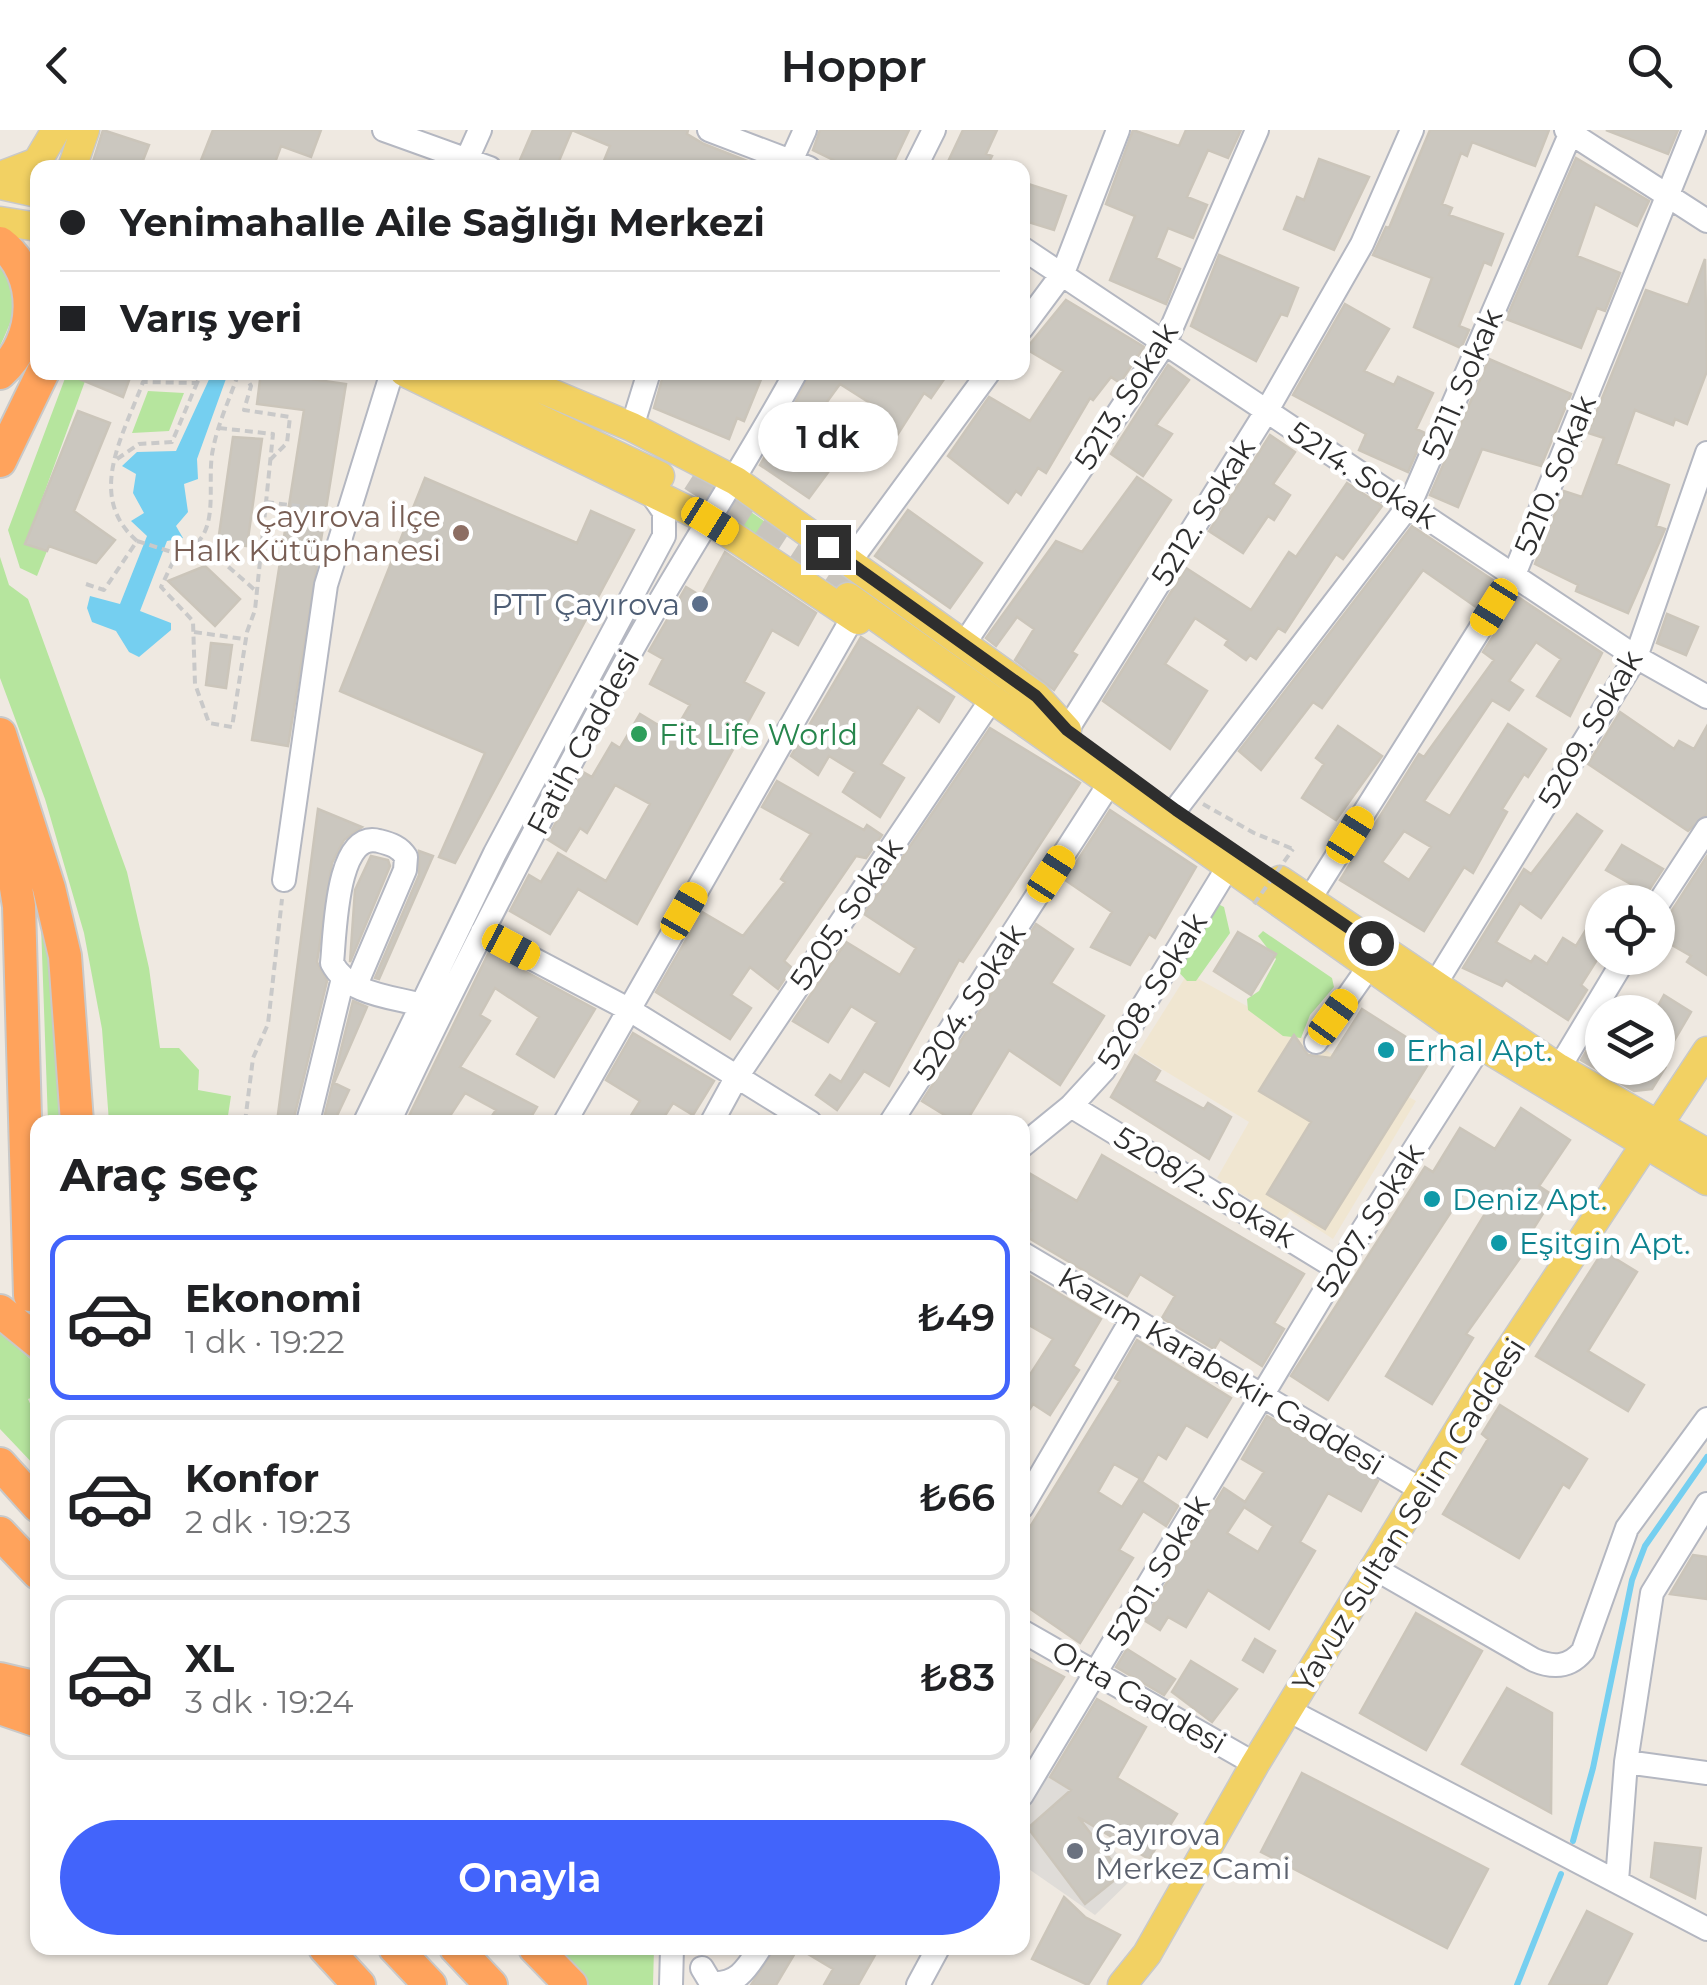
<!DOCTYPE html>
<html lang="tr">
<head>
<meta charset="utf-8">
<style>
  :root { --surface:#fff; --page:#f6f6f6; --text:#202124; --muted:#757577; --line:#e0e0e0; --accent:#4264fb }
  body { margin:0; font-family:Montserrat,sans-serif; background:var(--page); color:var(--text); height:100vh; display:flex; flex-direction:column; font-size:38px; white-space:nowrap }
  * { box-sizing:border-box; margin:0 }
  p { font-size:32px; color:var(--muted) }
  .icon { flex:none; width:55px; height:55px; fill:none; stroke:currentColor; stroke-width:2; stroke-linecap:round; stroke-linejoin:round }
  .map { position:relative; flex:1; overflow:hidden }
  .side { position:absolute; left:30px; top:985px; width:1000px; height:840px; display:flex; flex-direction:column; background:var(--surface); border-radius:20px; box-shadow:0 2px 8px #0004 }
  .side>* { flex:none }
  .banner { position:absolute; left:30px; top:30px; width:1000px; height:220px; border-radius:20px; box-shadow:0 2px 8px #0004; display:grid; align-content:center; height:220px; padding:0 30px; background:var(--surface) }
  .buttons { position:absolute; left:1585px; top:755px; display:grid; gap:20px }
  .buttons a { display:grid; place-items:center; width:90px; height:90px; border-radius:50%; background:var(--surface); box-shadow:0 2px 8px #0004; font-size:50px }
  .end { position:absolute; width:45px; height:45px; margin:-22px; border:12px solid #2e2e2e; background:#fff; box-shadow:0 0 0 5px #fff }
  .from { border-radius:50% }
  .bubble { position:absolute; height:70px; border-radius:35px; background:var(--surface); box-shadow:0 2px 8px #0004; font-size:32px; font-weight:600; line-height:70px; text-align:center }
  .car { position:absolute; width:30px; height:60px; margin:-30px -15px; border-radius:12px; box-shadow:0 0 8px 2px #0007; background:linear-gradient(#f5c518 24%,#345 0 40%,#f5c518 0 76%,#345 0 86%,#f5c518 0) }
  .banner b { display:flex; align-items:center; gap:35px; height:95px; font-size:38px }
  .banner b+b { border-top:2px solid var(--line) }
  .banner i { width:25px; height:25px; background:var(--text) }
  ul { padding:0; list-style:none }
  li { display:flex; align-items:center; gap:30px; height:165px; margin:0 20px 15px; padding:0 10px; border:5px solid var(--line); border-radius:20px }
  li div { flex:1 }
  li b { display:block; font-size:38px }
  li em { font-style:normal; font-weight:600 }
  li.active { border-color:var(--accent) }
  li>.icon { width:90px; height:90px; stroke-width:1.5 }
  h2 { padding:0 30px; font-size:45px; line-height:120px }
  .action { display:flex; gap:20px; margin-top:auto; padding:20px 30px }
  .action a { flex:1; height:115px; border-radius:60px; background:var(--accent); color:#fff; font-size:40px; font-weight:600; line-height:115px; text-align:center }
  header { display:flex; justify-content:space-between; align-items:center; height:130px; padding:0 30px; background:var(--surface); font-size:45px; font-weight:600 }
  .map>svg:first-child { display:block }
</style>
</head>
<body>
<header><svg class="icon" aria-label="back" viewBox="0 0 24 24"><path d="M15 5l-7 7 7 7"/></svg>Hoppr<svg class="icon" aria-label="search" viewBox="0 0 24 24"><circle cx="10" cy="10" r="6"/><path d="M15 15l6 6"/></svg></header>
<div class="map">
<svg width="1707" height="1855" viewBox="0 0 1707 1855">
  <rect width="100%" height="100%" fill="#efe9e1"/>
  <path fill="#f0e6d1" d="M1188,843L1416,971L1333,1109L1290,1081L1283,1091L1217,1048L1249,992L1137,924Z"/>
  <path fill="#b6e59e" d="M0,127C24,160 17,180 0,216Z
    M67,243H88L26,413L47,421L37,446L20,438L8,400Z
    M148,261L184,263L169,301L132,303Z
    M741,375L774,398L764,413L731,390Z
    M0,427L9,455L28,469L127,742L149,838L160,918H179L199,940L198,960L231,966L227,992H109L102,899L84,803L45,669L0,548Z
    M40,767L52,820L68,992H48Z
    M1218,774L1224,777L1230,803L1196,851H1187L1174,837Z
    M1263,801L1332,848L1334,857L1310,885L1301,908L1283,906L1248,880L1247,869L1259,861L1276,829L1258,806Z
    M0,1202L37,1235V1266L28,1269L37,1289V1338L0,1299Z
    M538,1818H654L653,1855H579Z"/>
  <path fill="#dfdcd8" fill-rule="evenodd" d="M1046,1646L1108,1683L1099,1703L1136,1745L1095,1785L1023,1735V1688ZM1062,1668L1122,1743L1085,1774L1028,1698Z"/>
  <path fill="#75cff0" d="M212,243L227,246L197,329L198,349L184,354L188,382L176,396L183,408L167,411L140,481L171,493V500L139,527L129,522L116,501L92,492L87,478L90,466L120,474L147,406L131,391L144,383L133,363L136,344L122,336L137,322L176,321Z"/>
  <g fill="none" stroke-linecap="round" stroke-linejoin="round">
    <path stroke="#75cff0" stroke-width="6" d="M1573,1711L1593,1638L1632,1450L1645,1416L1707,1327
      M1517,1855L1561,1744"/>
  </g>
  <path fill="#cbc7bf" stroke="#cbc5ba" stroke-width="2.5" fill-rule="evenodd" d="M103,0L149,15L140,38H91Z
    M213,0H321L311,27L281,16L273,38H198Z
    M533,0H572L556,38H539L520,30Z
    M572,0H688L687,4L704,14L765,38H601L610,16Z
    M820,0H909L891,38H850L813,20Z
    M963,0H997L986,24L992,26L986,38H945Z
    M1133,0L1179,16L1186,0H1241L1228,28L1208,20L1187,67L1207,75L1193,108L1168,98L1156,128L1180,139L1166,174L1110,150L1135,86L1106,74Z
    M1430,0H1549L1535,36L1472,12L1467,26L1461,23L1442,74L1452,78L1449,85L1503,104L1491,135L1484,132L1459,196L1469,200L1461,218L1414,197L1432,148L1373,125L1386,97L1389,98Z
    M1606,0H1678L1668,24Z
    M1576,28L1649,71L1637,96L1595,74L1577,126L1620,143L1605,181L1597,178L1581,218L1506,189Z
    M1319,29L1369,47L1334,120L1284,99L1297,67L1304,70Z
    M1022,52L1066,66L1054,100L1022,90Z
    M1219,125L1298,158L1287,186L1281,184L1256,231L1191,196Z
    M1705,129L1707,241L1687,294L1675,289L1673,295L1635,280L1616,334L1669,355L1656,396L1665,399L1628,483L1576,461L1578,455L1535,434L1564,361L1582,367L1604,308L1588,303L1646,160L1688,175Z
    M1066,170L1144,217L1120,253L1111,247L1093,270L1090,268L1046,343L1038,338L1021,365L1016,361L1008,373L948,326L989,267L1030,291L1063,241L1026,219Z
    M1345,174L1389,199L1364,241L1394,255L1398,247L1433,263L1416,299L1425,303L1408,342L1359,320L1366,304L1293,265Z
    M1489,229L1571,264L1541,336L1482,319L1458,377L1430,365Z
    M1168,235L1189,250L1156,295L1172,304L1143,346L1111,324Z
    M63,242H132L123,267Z
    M261,242L346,254L288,616L252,610L304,280L257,274Z
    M664,242H764L744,291L737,288L729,309L654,278Z
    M811,242H949L931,268L924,263L880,332L849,313L873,275L840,254L813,291L793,277Z
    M78,281L110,293L74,381L115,410L96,433L49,416L47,421L25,414Z
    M818,298L846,318L809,368L760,335L775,309L798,325Z
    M1270,305L1295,322L1273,354L1290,365L1274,390L1268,386L1243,423L1209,401Z
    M233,307L262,309L247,416L218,412Z
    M1137,347L1171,370L1072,522L1077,525L1054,560L1015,530L1034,499L1017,487L996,516L986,508L1056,411L1082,422Z
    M425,348L577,413L591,381L634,400L455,733L439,727L485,623L340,561Z
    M1347,353L1382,376L1343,429L1336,424L1285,502L1278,498L1256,529L1250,525L1246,530L1225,515L1228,510L1195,488L1165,534L1207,561L1170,619L1103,571L1186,438L1251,480L1289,422L1296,427Z
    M908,380L982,433L950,478L875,426Z
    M1412,396L1493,450L1476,477L1423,440L1322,578L1313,572L1261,640L1239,621Z
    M725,422L816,483L798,515L772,500L744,552L764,563L637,794L578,759L550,804L510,781L529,745L541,752L558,723L606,751L650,674L615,655L587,703L580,698L566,721L547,709L583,642L592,647L612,613L620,618L640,584L673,604L690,575L650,554L663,529L649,521L686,457L701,466Z
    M205,436L240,469L215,496L168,451Z
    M1518,467L1602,523L1570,586L1537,566L1561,529L1536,512L1509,551L1523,560L1509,580L1492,570L1424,671L1450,686L1508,594L1546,619L1528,647L1524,644L1502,679L1507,682L1473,743L1464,737L1424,801L1340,750L1419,624L1424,627L1494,530L1483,522ZM1404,701L1431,717L1409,750L1382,732Z
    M1667,484L1698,497L1686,525L1657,513Z
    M861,507L954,567L939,592L918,577L881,634L904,648L880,687L843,662L855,642L829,626L818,645L791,626Z
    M211,513L232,515L226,558L206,555Z
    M1620,582L1674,619L1679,611L1694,619L1707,596V684L1688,701L1588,634Z
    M1338,596L1382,626L1336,690L1302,668L1324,634L1316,628Z
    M990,598L1080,653L963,832L959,830L889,956L864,941L837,980L816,965L830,945L841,952L877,892L851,876L828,912L793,891L846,812L900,845L916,818L864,784Z
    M777,651L864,700L867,695L882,705L866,728L856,726L784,831L792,838L778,859L750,837L731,865L751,878L730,909L656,862L702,782L743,806L785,752L781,749L811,704L762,677Z
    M318,679L362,697L344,710L332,733L317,832L327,851L293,992H277Z
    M1110,680L1196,737L1155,808L1149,804L1130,835L1091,817L1112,782L1065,750Z
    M1577,684L1602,701L1541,788L1520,773L1496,812L1531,832L1535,826L1547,834L1563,808L1576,816L1602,774V822L1581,855L1587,860L1568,890L1506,850L1502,856L1463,838L1524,739L1531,744Z
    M1622,715L1663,739L1647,763L1606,740Z
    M419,721L433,726L379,849L375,848L419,745Z
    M371,726L388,730L390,736L350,832L355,760Z
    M1707,726V845L1687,832L1691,826L1658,807L1659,789L1671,782Z
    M1036,794L1073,819L1051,853L1104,886L1060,955L1009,920L966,992H956L922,971Z
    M1238,802L1276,824L1251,865L1214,841Z
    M489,822L595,879L554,947L517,924L539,887L495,858L480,885L490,891L460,937L537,977L528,992H488L496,980L465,963L446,992H412L407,990Z
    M1664,865L1691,882L1658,938H1665L1652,959L1634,961L1581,930L1602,895V938H1658V876Z
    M353,871L367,877L334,953L349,960L334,992H323Z
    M1362,879L1434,925L1325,1099L1267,1064L1311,992L1259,961L1294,905L1308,925L1331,928Z
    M633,903L714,951L693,985L673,973L661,992H627L640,971L606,950Z
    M1135,925L1160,941L1154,951L1204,979L1208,973L1231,987L1209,1029L1111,967Z
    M1521,978L1570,1010L1539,1056L1554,1066L1530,1104L1535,1107L1466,1204L1473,1208L1432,1274L1386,1246L1491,1074L1466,1059L1328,1270L1291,1246L1425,1037L1433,1042L1460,998L1495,1019Z
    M1102,1025L1304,1144L1274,1193L1284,1199L1262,1236L1220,1209L1214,1219L1162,1188L1175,1166L1140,1144L1127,1166L1022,1104V1093L1031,1080L1022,1074V1039L1077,1071Z
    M1603,1121L1637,1142L1588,1221L1644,1255L1628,1281L1536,1226Z
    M1022,1141L1101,1189L1073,1236L1079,1240L1050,1285L1033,1274L1022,1291V1257L1053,1209L1022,1191Z
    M1137,1210L1231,1268L1207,1307L1186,1295L1166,1329L1158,1324L1143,1350L1114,1334L1098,1362L1122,1377L1139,1350L1178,1376L1166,1396L1143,1381L1119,1420L1133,1428L1080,1513L1022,1473V1410L1120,1251L1115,1248Z
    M1500,1275L1587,1329L1569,1358L1563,1354L1519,1428L1443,1384L1488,1309L1482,1304Z
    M1267,1286L1378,1351L1361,1381L1328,1363L1300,1412L1315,1421L1269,1499L1208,1460L1186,1497L1168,1487L1160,1500L1144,1490L1224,1358L1245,1372L1264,1342L1242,1329ZM1244,1377L1273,1396L1258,1422L1227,1403Z
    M1693,1425L1707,1427V1469L1670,1464Z
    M1416,1483L1482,1521L1426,1620L1360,1583Z
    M1255,1509L1275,1521L1263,1542L1243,1530Z
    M1127,1519L1175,1549L1164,1565L1116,1537Z
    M1027,1527L1064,1547L1022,1614V1571L1028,1560L1022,1557V1535Z
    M1191,1531L1237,1559L1212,1592L1172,1562Z
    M1507,1558L1552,1583L1551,1683L1462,1634Z
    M1097,1569L1146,1597L1117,1648L1177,1684L1149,1729L1078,1687L1122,1744L1085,1774L1028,1698L1071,1660L1050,1647Z
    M1302,1643L1488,1739L1447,1818L1261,1722Z
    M1655,1713L1701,1718L1695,1768L1651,1747Z
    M1064,1767L1085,1787L1120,1805L1088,1855L1032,1829Z
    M1587,1781L1632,1804L1606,1855H1549Z
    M775,1818H798L776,1855H751Z
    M798,1818H879L858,1855H824L833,1839Z"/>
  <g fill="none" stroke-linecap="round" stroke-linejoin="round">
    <path stroke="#c8c4bd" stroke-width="28" stroke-dasharray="28 14" stroke-linecap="butt" d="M692,347L857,454"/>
    <g stroke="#b4b7c1" stroke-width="26">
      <path id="minor" d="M384,0L490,38
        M709,0L809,38
        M1566,0L1707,91
        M791,31L805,0
        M463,38L480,0
        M915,38L934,0
        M1022,118L1636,527L1707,567
        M1022,198L1063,143L1118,0
        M632,297L649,242
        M841,426L856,423L989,242
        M964,514L1165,213L1257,0
        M1067,600L1266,282L1362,114L1412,0
        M1176,679L1410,374L1572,0
        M284,750L326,455L392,242
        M1309,770L1514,445L1694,0
        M1658,774L1707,699
        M482,802L628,879L810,992
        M356,855L405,740L406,727C400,717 391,714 379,711C336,699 335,805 332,833C351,869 401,866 434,879
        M1434,856L1636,527L1707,323
        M1316,912L1368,838
        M1559,938L1625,828
        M1071,976L1338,1139
        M308,992L343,848
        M365,992L495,723L664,406V382L648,359
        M389,992C462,836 543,683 626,531C679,433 742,341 796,242
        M565,992L853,487
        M712,992L736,948L985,579
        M891,992L1111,651
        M1022,1016L1071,976L1104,940L1228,737
        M1022,1123L1420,1359
        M1022,1377L1132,1189
        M1372,1437L1534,1530C1553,1538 1569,1538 1583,1521L1627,1398L1707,1289
        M1022,1501L1255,1634
        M1288,1580L1707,1799
        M1626,1632L1707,1643
        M1022,1665L1338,1139L1481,915
        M1617,1751L1626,1632L1652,1463L1707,1374
        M702,1838L711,1853C738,1855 747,1838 760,1818
        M671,1855L672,1818
        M918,1855L938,1818"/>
    </g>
    <g stroke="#c9c9c9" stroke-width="31">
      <path id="major" d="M72,38L85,0
        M0,46L37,32L56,0
        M0,55L38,63
        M0,91L38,97
        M404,242L710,391L858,490
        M501,242L632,297L736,351L1036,566L1067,600
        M451,247L660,346
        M848,467L1481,915L1707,1051
        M1280,750L1559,938L1707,1023
        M1122,1855L1147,1824L1255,1634L1479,1266L1707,921"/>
    </g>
    <g stroke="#c9c9c9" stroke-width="36">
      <path id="highway" d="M0,113C41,144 38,210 0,243
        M0,331L43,242
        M0,604L49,758L65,826L77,992
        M0,662L19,776L30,1165
        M0,1181L38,1212
        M0,1334L38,1376
        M0,1403L38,1443
        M0,1549L38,1558
        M0,1578L38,1591
        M325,1818L359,1855
        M395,1818L430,1855
        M456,1818L491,1855
        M535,1818L571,1855"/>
    </g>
    <path stroke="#c9c9c9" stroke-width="4" stroke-dasharray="8 5" stroke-linecap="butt" d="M243,242L251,256L244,280L290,287L287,313L271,329
      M219,298L273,304L255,480L247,502L232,597L209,593L195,554L193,491L161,457L177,423C225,412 205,355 213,319C218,293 230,268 239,242
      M117,329L139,314L172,312L197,253
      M266,372L329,380
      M137,411L175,423
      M199,411L256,461
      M86,454L104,460L137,411C85,366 124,304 143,252L197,253L202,242
      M194,502L244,509
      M1203,674L1254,703L1293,719
      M245,992L253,928L268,894L282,769"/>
    <use href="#minor" stroke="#fff" stroke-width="22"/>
    <use href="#major" stroke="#f2d163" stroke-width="28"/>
    <use href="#highway" stroke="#ffa35c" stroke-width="32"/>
    <path stroke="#c9c9c9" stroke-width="4" stroke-dasharray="8 5" stroke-linecap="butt" d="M1254,774L1293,719"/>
  </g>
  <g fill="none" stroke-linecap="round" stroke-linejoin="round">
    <path stroke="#2e2e2e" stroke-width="12" d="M828,417L1036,566L1067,600L1176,680L1371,813"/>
  </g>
  <circle fill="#8d6e63" stroke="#fff" stroke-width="4" cx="461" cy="403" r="10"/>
  <circle fill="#5c6f8a" stroke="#fff" stroke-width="4" cx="700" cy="474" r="10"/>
  <circle fill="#2e9e5b" stroke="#fff" stroke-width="4" cx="639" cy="604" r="10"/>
  <g fill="#0f9aa8" stroke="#fff" stroke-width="4">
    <circle cx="1386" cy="920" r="10"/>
    <circle cx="1432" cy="1069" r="10"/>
    <circle cx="1499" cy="1113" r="10"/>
  </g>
  <circle fill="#6b7280" stroke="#fff" stroke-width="4" cx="1075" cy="1721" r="10"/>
  <g text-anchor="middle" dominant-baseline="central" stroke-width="9" stroke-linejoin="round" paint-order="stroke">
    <g font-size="30" fill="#2e2e2e" stroke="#fff">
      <text transform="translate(1462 254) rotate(-67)">5211. Sokak</text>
      <text transform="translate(1126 266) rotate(-58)">5213. Sokak</text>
      <text transform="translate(1363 345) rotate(33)">5214. Sokak</text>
      <text transform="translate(1555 345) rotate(-68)">5210. Sokak</text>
      <text transform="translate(1203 382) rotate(-58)">5212. Sokak</text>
      <text transform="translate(1590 599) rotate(-60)">5209. Sokak</text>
      <text transform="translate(583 612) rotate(-62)">Fatih Caddesi</text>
      <text transform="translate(846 784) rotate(-56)">5205. Sokak</text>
      <text transform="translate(1152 861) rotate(-58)">5208. Sokak</text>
      <text transform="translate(969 872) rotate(-57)">5204. Sokak</text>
      <text transform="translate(1205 1057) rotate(31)">5208/2. Sokak</text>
      <text transform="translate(1370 1090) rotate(-58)">5207. Sokak</text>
      <text transform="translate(1221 1241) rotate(31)">Kazım Karabekir Caddesi</text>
      <text transform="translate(1409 1385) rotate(-58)">Yavuz Sultan Selim Caddesi</text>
      <text transform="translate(1158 1440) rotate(-59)">5201. Sokak</text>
      <text transform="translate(1139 1567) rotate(30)">Orta Caddesi</text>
    </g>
    <g font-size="30" fill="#785e54" stroke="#fff" text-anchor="end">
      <text x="441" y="386">Çayırova İlçe<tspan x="441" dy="34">Halk Kütüphanesi</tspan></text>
    </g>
    <g font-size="30" fill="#4e5e75" stroke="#fff" text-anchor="end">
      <text x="680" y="474">PTT Çayırova</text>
    </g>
    <g font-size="30" fill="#27864d" stroke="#fff" text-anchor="start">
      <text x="659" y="604">Fit Life World</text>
    </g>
    <g font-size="30" fill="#0d838f" stroke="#fff" text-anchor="start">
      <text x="1406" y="920">Erhal Apt.</text>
      <text x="1452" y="1069">Deniz Apt.</text>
      <text x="1519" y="1113">Eşitgin Apt.</text>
    </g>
    <g font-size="30" fill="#5b616d" stroke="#fff" text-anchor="start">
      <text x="1095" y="1704">Çayırova<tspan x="1095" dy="34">Merkez Cami</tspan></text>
    </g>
  </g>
</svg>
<div class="buttons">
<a><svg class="icon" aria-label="locate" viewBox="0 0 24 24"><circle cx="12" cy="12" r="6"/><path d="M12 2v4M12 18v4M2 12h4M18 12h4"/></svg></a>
<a><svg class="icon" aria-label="layers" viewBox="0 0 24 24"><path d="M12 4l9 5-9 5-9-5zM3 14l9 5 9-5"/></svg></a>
</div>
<i class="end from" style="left:1371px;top:813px"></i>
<i class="end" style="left:828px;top:417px"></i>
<div class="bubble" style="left:758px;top:272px;width:140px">1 dk</div>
<i class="car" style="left:710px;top:391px;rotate:122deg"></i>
<i class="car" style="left:1494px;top:477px;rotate:212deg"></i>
<i class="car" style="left:1350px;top:705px;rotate:32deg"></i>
<i class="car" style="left:1051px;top:744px;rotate:33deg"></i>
<i class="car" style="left:684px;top:781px;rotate:30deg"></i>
<i class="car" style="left:511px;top:817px;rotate:118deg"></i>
<i class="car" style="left:1333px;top:887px;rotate:36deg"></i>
<div class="banner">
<b><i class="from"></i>Yenimahalle Aile Sağlığı Merkezi</b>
<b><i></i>Varış yeri</b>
</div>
<section class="side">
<h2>Araç seç</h2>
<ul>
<li class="active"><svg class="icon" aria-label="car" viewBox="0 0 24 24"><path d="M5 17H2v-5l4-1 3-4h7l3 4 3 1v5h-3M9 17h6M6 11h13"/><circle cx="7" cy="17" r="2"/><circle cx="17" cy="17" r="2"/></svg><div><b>Ekonomi</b><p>1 dk · 19:22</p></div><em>₺49</em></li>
<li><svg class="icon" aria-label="car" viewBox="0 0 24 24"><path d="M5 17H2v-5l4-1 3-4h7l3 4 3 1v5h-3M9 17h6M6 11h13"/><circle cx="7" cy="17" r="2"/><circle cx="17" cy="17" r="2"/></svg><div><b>Konfor</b><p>2 dk · 19:23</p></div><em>₺66</em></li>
<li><svg class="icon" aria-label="car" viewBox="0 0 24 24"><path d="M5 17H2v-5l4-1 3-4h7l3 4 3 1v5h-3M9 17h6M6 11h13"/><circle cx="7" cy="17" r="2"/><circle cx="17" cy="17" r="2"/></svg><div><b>XL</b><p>3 dk · 19:24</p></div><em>₺83</em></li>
</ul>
<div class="action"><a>Onayla</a></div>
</section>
</div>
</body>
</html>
